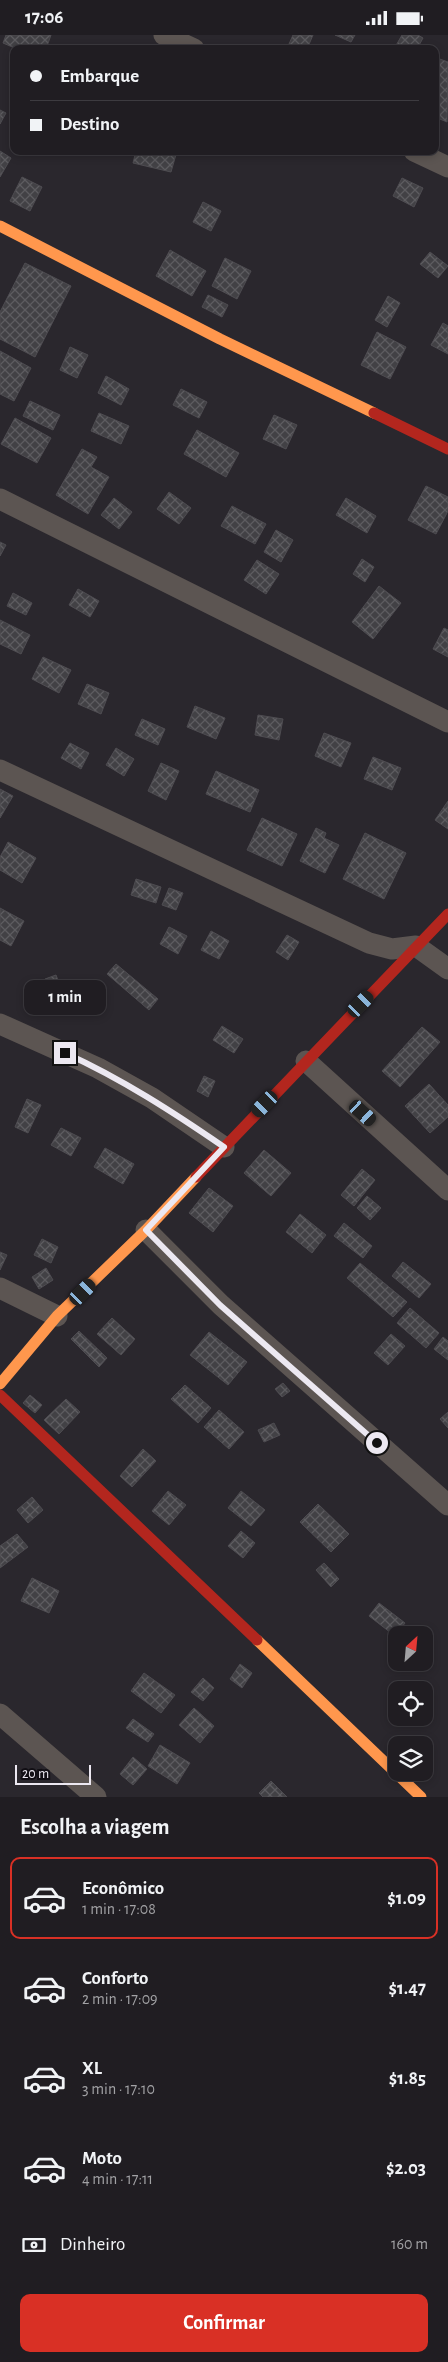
<!DOCTYPE html>
<html lang="pt">
<head>
<meta charset="utf-8">
<style>
  :root { --surface:#201d22; --page:#2d2a2f; --text:#f1f3f6; --muted:#a2a2a5; --line:#3d3b40; --accent:#d93025 }
  body { margin:0; font-family:"Alegreya Sans",sans-serif; background:var(--page); color:var(--text); height:100vh; display:flex; flex-direction:column; font-size:19px; white-space:nowrap }
  * { box-sizing:border-box; margin:0 }
  p { font-size:16px; color:var(--muted) }
  .icon { flex:none; width:28px; height:28px; fill:none; stroke:currentColor; stroke-width:2; stroke-linecap:round; stroke-linejoin:round }
  .map { position:relative; height:1762px; overflow:hidden }
  .sheet { display:flex; flex-direction:column; background:var(--surface); flex:1 }
  .sheet>* { flex:none }
  .top-card { position:absolute; left:10px; top:10px; width:429px; height:110px; border-radius:10px; box-shadow:0 2px 8px #0003,0 0 0 1px var(--line); display:grid; align-content:center; height:110px; padding:0 20px; background:var(--surface) }
  .needle { width:32px; rotate:26deg }
  .tools { position:absolute; left:388px; top:1591px; display:grid; gap:10px }
  .tools a { display:grid; place-items:center; width:45px; height:45px; border-radius:10px; background:var(--surface); box-shadow:0 2px 8px #0003,0 0 0 1px var(--line); font-size:25px }
  .scale { position:absolute; left:15px; bottom:12px; width:76px; box-sizing:border-box; padding-left:5px; border:2px solid #ece8f1; border-top:0; font-size:14px; line-height:18px; white-space:nowrap; color:#ece8f1; -webkit-text-stroke:4px #110e14; paint-order:stroke }
  .end { position:absolute; width:22px; height:22px; margin:-11px; border:6px solid #ece8f1; background:#111; box-shadow:0 0 0 2px #111 }
  .from { border-radius:50% }
  .bubble { position:absolute; height:35px; border-radius:10px; background:var(--surface); box-shadow:0 2px 8px #0003,0 0 0 1px var(--line); font-size:16px; font-weight:700; line-height:35px; text-align:center }
  .car { position:absolute; width:15px; height:30px; margin:-15px -8px; border-radius:6px; box-shadow:0 0 4px 1px #0007; background:linear-gradient(#222 24%,#8ab4d8 0 40%,#222 0 76%,#8ab4d8 0 86%,#222 0) }
  .top-card b { display:flex; align-items:center; gap:18px; height:48px; font-size:19px }
  .top-card b+b { border-top:1px solid var(--line) }
  .top-card i { width:12px; height:12px; background:var(--text) }
  ul { padding:0; list-style:none }
  li { display:flex; align-items:center; gap:15px; height:82px; margin:0 10px 8px; padding:0 10px; border:2px solid transparent; border-radius:10px }
  li div { flex:1 }
  li b { display:block; font-size:19px }
  li em { font-style:normal; font-weight:700 }
  li.active { border-color:var(--accent) }
  li>.icon { width:45px; height:45px; stroke-width:1.5 }
  h2 { padding:0 20px; font-size:22px; line-height:60px }
  .pay { display:flex; align-items:center; gap:12px; height:55px; padding:0 20px; font-size:19px }
  .pay p { margin-inline-start:auto }
  .cta { display:flex; gap:10px; margin-top:auto; padding:10px 20px }
  .cta a { flex:1; height:58px; border-radius:10px; background:var(--accent); color:#fff; font-size:20px; font-weight:700; line-height:58px; text-align:center }
  .status { display:flex; justify-content:space-between; align-items:center; height:35px; padding:0 25px; background:var(--surface); direction:ltr }
  .status svg { height:14px; fill:currentColor }
  .map>svg:first-child { display:block }
</style>
</head>
<body>
<div class="status"><b>17:06</b><svg viewBox="0 0 49 12"><path d="M0 12V9h3v3zM5 12V6h3v6zM10 12V3h3v9zM15 12V0h3v12zM26 1h20v11H26zM47 4h2v5h-2z"/></svg></div>
<div class="map">
<svg width="448" height="1762" viewBox="0 0 448 1762">
  <defs>
    <pattern id="building-cross-hatch" width="8" height="8" patternUnits="userSpaceOnUse" patternTransform="scale(1.25)"><rect width="8" height="8" fill="#424145"/><path d="M0 0l8 8M0 8l8-8" fill="none" stroke="#5d5c60"/></pattern>
  </defs>
  <rect width="100%" height="100%" fill="#2a272d"/>
  <path fill="url(#building-cross-hatch)" stroke="#4e4c51" d="M6,0H51L46,14H17L3,8Z
    M293,0H313L307,14H300L289,9Z
    M335,0H355L351,7Z
    M402,0H418L423,3L417,14H394Z
    M437,23L448,27L447,87L435,82V28Z
    M0,75L6,78L0,89Z
    M0,116L11,123L0,142Z
    M136,116H177L171,137L133,128Z
    M22,142L42,152L30,176L10,166Z
    M402,143L423,153L414,172L393,161Z
    M203,167L221,176L211,196L193,187Z
    M170,215L206,236L192,261L156,241Z
    M430,217L448,231L438,243L420,229Z
    M225,223L251,236L237,264L212,251Z
    M25,228L71,251L35,322L0,304V277Z
    M208,260L228,270L222,282L202,272Z
    M388,261L400,268L387,292L375,285Z
    M443,288L448,291V319L431,310Z
    M377,297L406,312L390,344L361,330Z
    M70,312L88,320L77,343L60,335Z
    M0,316L31,333L14,366L0,359Z
    M106,341L129,354L121,370L98,358Z
    M181,354L207,367L199,383L173,370Z
    M30,366L60,380L53,395L23,381Z
    M99,378L129,391L121,409L91,396Z
    M274,380L297,390L286,414L263,404Z
    M15,383L51,403L37,428L1,409Z
    M197,395L239,418L226,442L184,419Z
    M82,414L97,422L91,432L109,442L88,479L56,460Z
    M426,451L448,462V476L436,499L408,485Z
    M169,457L191,473L179,489L157,474Z
    M114,463L132,477L119,494L101,480Z
    M346,463L376,481L367,498L336,480Z
    M232,471L266,489L255,509L221,491Z
    M276,495L293,505L281,527L264,517Z
    M0,507L6,510L0,521Z
    M362,524L374,532L365,547L353,539Z
    M257,525L279,539L266,559L244,545Z
    M379,551L401,568L373,604L352,587Z
    M78,554L99,566L90,582L69,570Z
    M13,558L32,568L26,580L7,571Z
    M0,585L30,600L21,619L0,609Z
    M444,593L448,595V622L433,614Z
    M43,622L71,635L59,658L32,644Z
    M87,649L109,658L101,679L78,669Z
    M195,671L225,683L216,704L187,692Z
    M258,680L283,684L279,705L255,700Z
    M142,684L165,694L158,710L135,700Z
    M324,698L351,708L341,732L315,721Z
    M70,708L89,718L81,734L61,723Z
    M116,713L134,724L124,741L106,730Z
    M373,722L401,733L392,755L364,744Z
    M161,728L179,736L166,765L148,756Z
    M216,736L259,755L250,777L206,759Z
    M0,754L13,761L0,783Z
    M448,766V794L435,785Z
    M262,783L297,799L282,831L247,815Z
    M316,793L326,798L324,803L339,810L325,838L300,826Z
    M365,798L406,818L384,864L343,844Z
    M8,807L36,823L22,848L0,835V822Z
    M136,844L161,852L156,868L131,860Z
    M169,853L183,858L176,875L162,870Z
    M0,873L24,886L11,911L0,905Z
    M169,892L187,901L178,919L160,909Z
    M211,896L229,906L219,924L201,915Z
    M287,900L299,907L288,925L276,917Z
    M116,929L158,964L149,975L107,939Z
    M56,940L61,953L50,957L45,944Z
    M222,991L243,1004L234,1018L213,1005Z
    M422,992L440,1007L400,1052L382,1036Z
    M204,1041L215,1046L208,1062L197,1056Z
    M429,1049L448,1070V1082L430,1098L405,1071Z
    M27,1064L41,1070L28,1098L15,1092Z
    M61,1093L81,1103L71,1121L51,1110Z
    M105,1113L134,1129L123,1149L94,1132Z
    M264,1115L291,1138L271,1161L244,1138Z
    M362,1134L375,1145L354,1171L341,1160Z
    M209,1153L233,1171L213,1197L189,1178Z
    M367,1161L381,1173L370,1185L357,1173Z
    M300,1179L326,1200L312,1218L286,1197Z
    M344,1188L372,1211L363,1223L334,1201Z
    M42,1204L58,1212L51,1228L34,1220Z
    M0,1217L7,1220L0,1235Z
    M403,1227L431,1249L419,1263L392,1241Z
    M360,1228L407,1267L393,1282L347,1243Z
    M46,1233L53,1245L39,1254L32,1242Z
    M410,1273L439,1298L426,1313L397,1288Z
    M112,1283L135,1304L121,1320L97,1299Z
    M79,1296L107,1323L99,1332L71,1304Z
    M209,1297L247,1327L228,1350L190,1320Z
    M391,1299L405,1311L388,1330L374,1318Z
    M443,1302L448,1306V1325L434,1314Z
    M283,1348L290,1356L282,1362L275,1354Z
    M185,1350L211,1373L198,1388L171,1364Z
    M30,1360L42,1370L35,1378L23,1368Z
    M66,1364L80,1377L59,1399L44,1385Z
    M219,1375L244,1397L229,1414L204,1392Z
    M448,1377V1393L440,1384Z
    M274,1388L280,1400L264,1407L258,1395Z
    M143,1414L156,1426L132,1452L120,1441Z
    M168,1456L186,1470L169,1490L152,1476Z
    M241,1456L265,1475L251,1491L228,1473Z
    M32,1462L43,1475L28,1488L17,1475Z
    M318,1469L349,1499L331,1517L300,1487Z
    M241,1496L255,1508L243,1523L228,1511Z
    M17,1499L28,1512L0,1533V1511Z
    M324,1528L339,1544L331,1552L316,1535Z
    M32,1543L59,1556L49,1578L21,1566Z
    M379,1568L405,1588L395,1601L369,1581Z
    M240,1629L252,1638L242,1653L230,1644Z
    M144,1638L175,1660L161,1678L131,1656Z
    M203,1643L214,1653L203,1666L191,1657Z
    M194,1673L214,1691L200,1708L179,1690Z
    M133,1684L154,1699L148,1707L126,1693Z
    M160,1710L190,1728L177,1749L148,1731Z
    M133,1722L147,1734L133,1750L120,1739Z
    M271,1746L287,1762H263L259,1758Z"/>
  <g fill="none" stroke-linecap="round" stroke-linejoin="round">
    <path stroke="#5c5552" stroke-width="21" d="M164,0L194,14
      M414,116L448,132
      M0,464L448,687
      M0,735L369,908L392,914L416,911L448,934
      M0,989L98,1033L152,1063L224,1112
      M306,1026L448,1155
      M146,1195L221,1270L448,1470
      M0,1253L57,1281
      M0,1679L96,1762"/>
    <path stroke="#ff974d" stroke-width="11" d="M0,191L220,304L374,378
      M0,1349L57,1281L146,1195L196,1142
      M257,1605L421,1762"/>
    <path stroke="#b3261e" stroke-width="11" d="M374,378L448,414
      M196,1142L448,879
      M0,1360L257,1605"/>
  </g>
  <g fill="none" stroke-linecap="round" stroke-linejoin="round">
    <path stroke="#ece8f1" stroke-width="6" d="M65,1018C122,1044 173,1077 224,1112L146,1195L220,1270L377,1408"/>
  </g>
</svg>
<div class="tools">
<a><svg class="needle" viewBox="-14 -14 28 28"><path d="M0-13l5 13h-10z" fill="#e53935"/><path d="M0 13l5-13h-10z" fill="#a2a2a5"/></svg></a>
<a><svg class="icon" aria-label="locate" viewBox="0 0 24 24"><circle cx="12" cy="12" r="6"/><path d="M12 2v4M12 18v4M2 12h4M18 12h4"/></svg></a>
<a><svg class="icon" aria-label="layers" viewBox="0 0 24 24"><path d="M12 4l9 5-9 5-9-5zM3 14l9 5 9-5"/></svg></a>
</div>
<div class="scale">20 m</div>
<i class="end from" style="left:377px;top:1408px"></i>
<i class="end" style="left:65px;top:1018px"></i>
<div class="bubble" style="left:24px;top:945px;width:82px">1 min</div>
<i class="car" style="left:361px;top:969px;rotate:44deg"></i>
<i class="car" style="left:265px;top:1069px;rotate:224deg"></i>
<i class="car" style="left:363px;top:1078px;rotate:132deg"></i>
<i class="car" style="left:83px;top:1257px;rotate:45deg"></i>
<div class="top-card">
<b><i class="from"></i>Embarque</b>
<b><i></i>Destino</b>
</div>
</div>
<section class="sheet">
<h2>Escolha a viagem</h2>
<ul>
<li class="active"><svg class="icon" aria-label="car" viewBox="0 0 24 24"><path d="M5 17H2v-5l4-1 3-4h7l3 4 3 1v5h-3M9 17h6M6 11h13"/><circle cx="7" cy="17" r="2"/><circle cx="17" cy="17" r="2"/></svg><div><b>Econômico</b><p>1 min · 17:08</p></div><em>$1.09</em></li>
<li><svg class="icon" aria-label="car" viewBox="0 0 24 24"><path d="M5 17H2v-5l4-1 3-4h7l3 4 3 1v5h-3M9 17h6M6 11h13"/><circle cx="7" cy="17" r="2"/><circle cx="17" cy="17" r="2"/></svg><div><b>Conforto</b><p>2 min · 17:09</p></div><em>$1.47</em></li>
<li><svg class="icon" aria-label="car" viewBox="0 0 24 24"><path d="M5 17H2v-5l4-1 3-4h7l3 4 3 1v5h-3M9 17h6M6 11h13"/><circle cx="7" cy="17" r="2"/><circle cx="17" cy="17" r="2"/></svg><div><b>XL</b><p>3 min · 17:10</p></div><em>$1.85</em></li>
<li><svg class="icon" aria-label="car" viewBox="0 0 24 24"><path d="M5 17H2v-5l4-1 3-4h7l3 4 3 1v5h-3M9 17h6M6 11h13"/><circle cx="7" cy="17" r="2"/><circle cx="17" cy="17" r="2"/></svg><div><b>Moto</b><p>4 min · 17:11</p></div><em>$2.03</em></li>
</ul>
<div class="pay"><svg class="icon" aria-label="cash" viewBox="0 0 24 24"><path d="M3 7h18v10H3z"/><circle cx="12" cy="12" r="2"/></svg>Dinheiro<p>160 m</p></div>
<div class="cta"><a>Confirmar</a></div>
</section>
</body>
</html>
